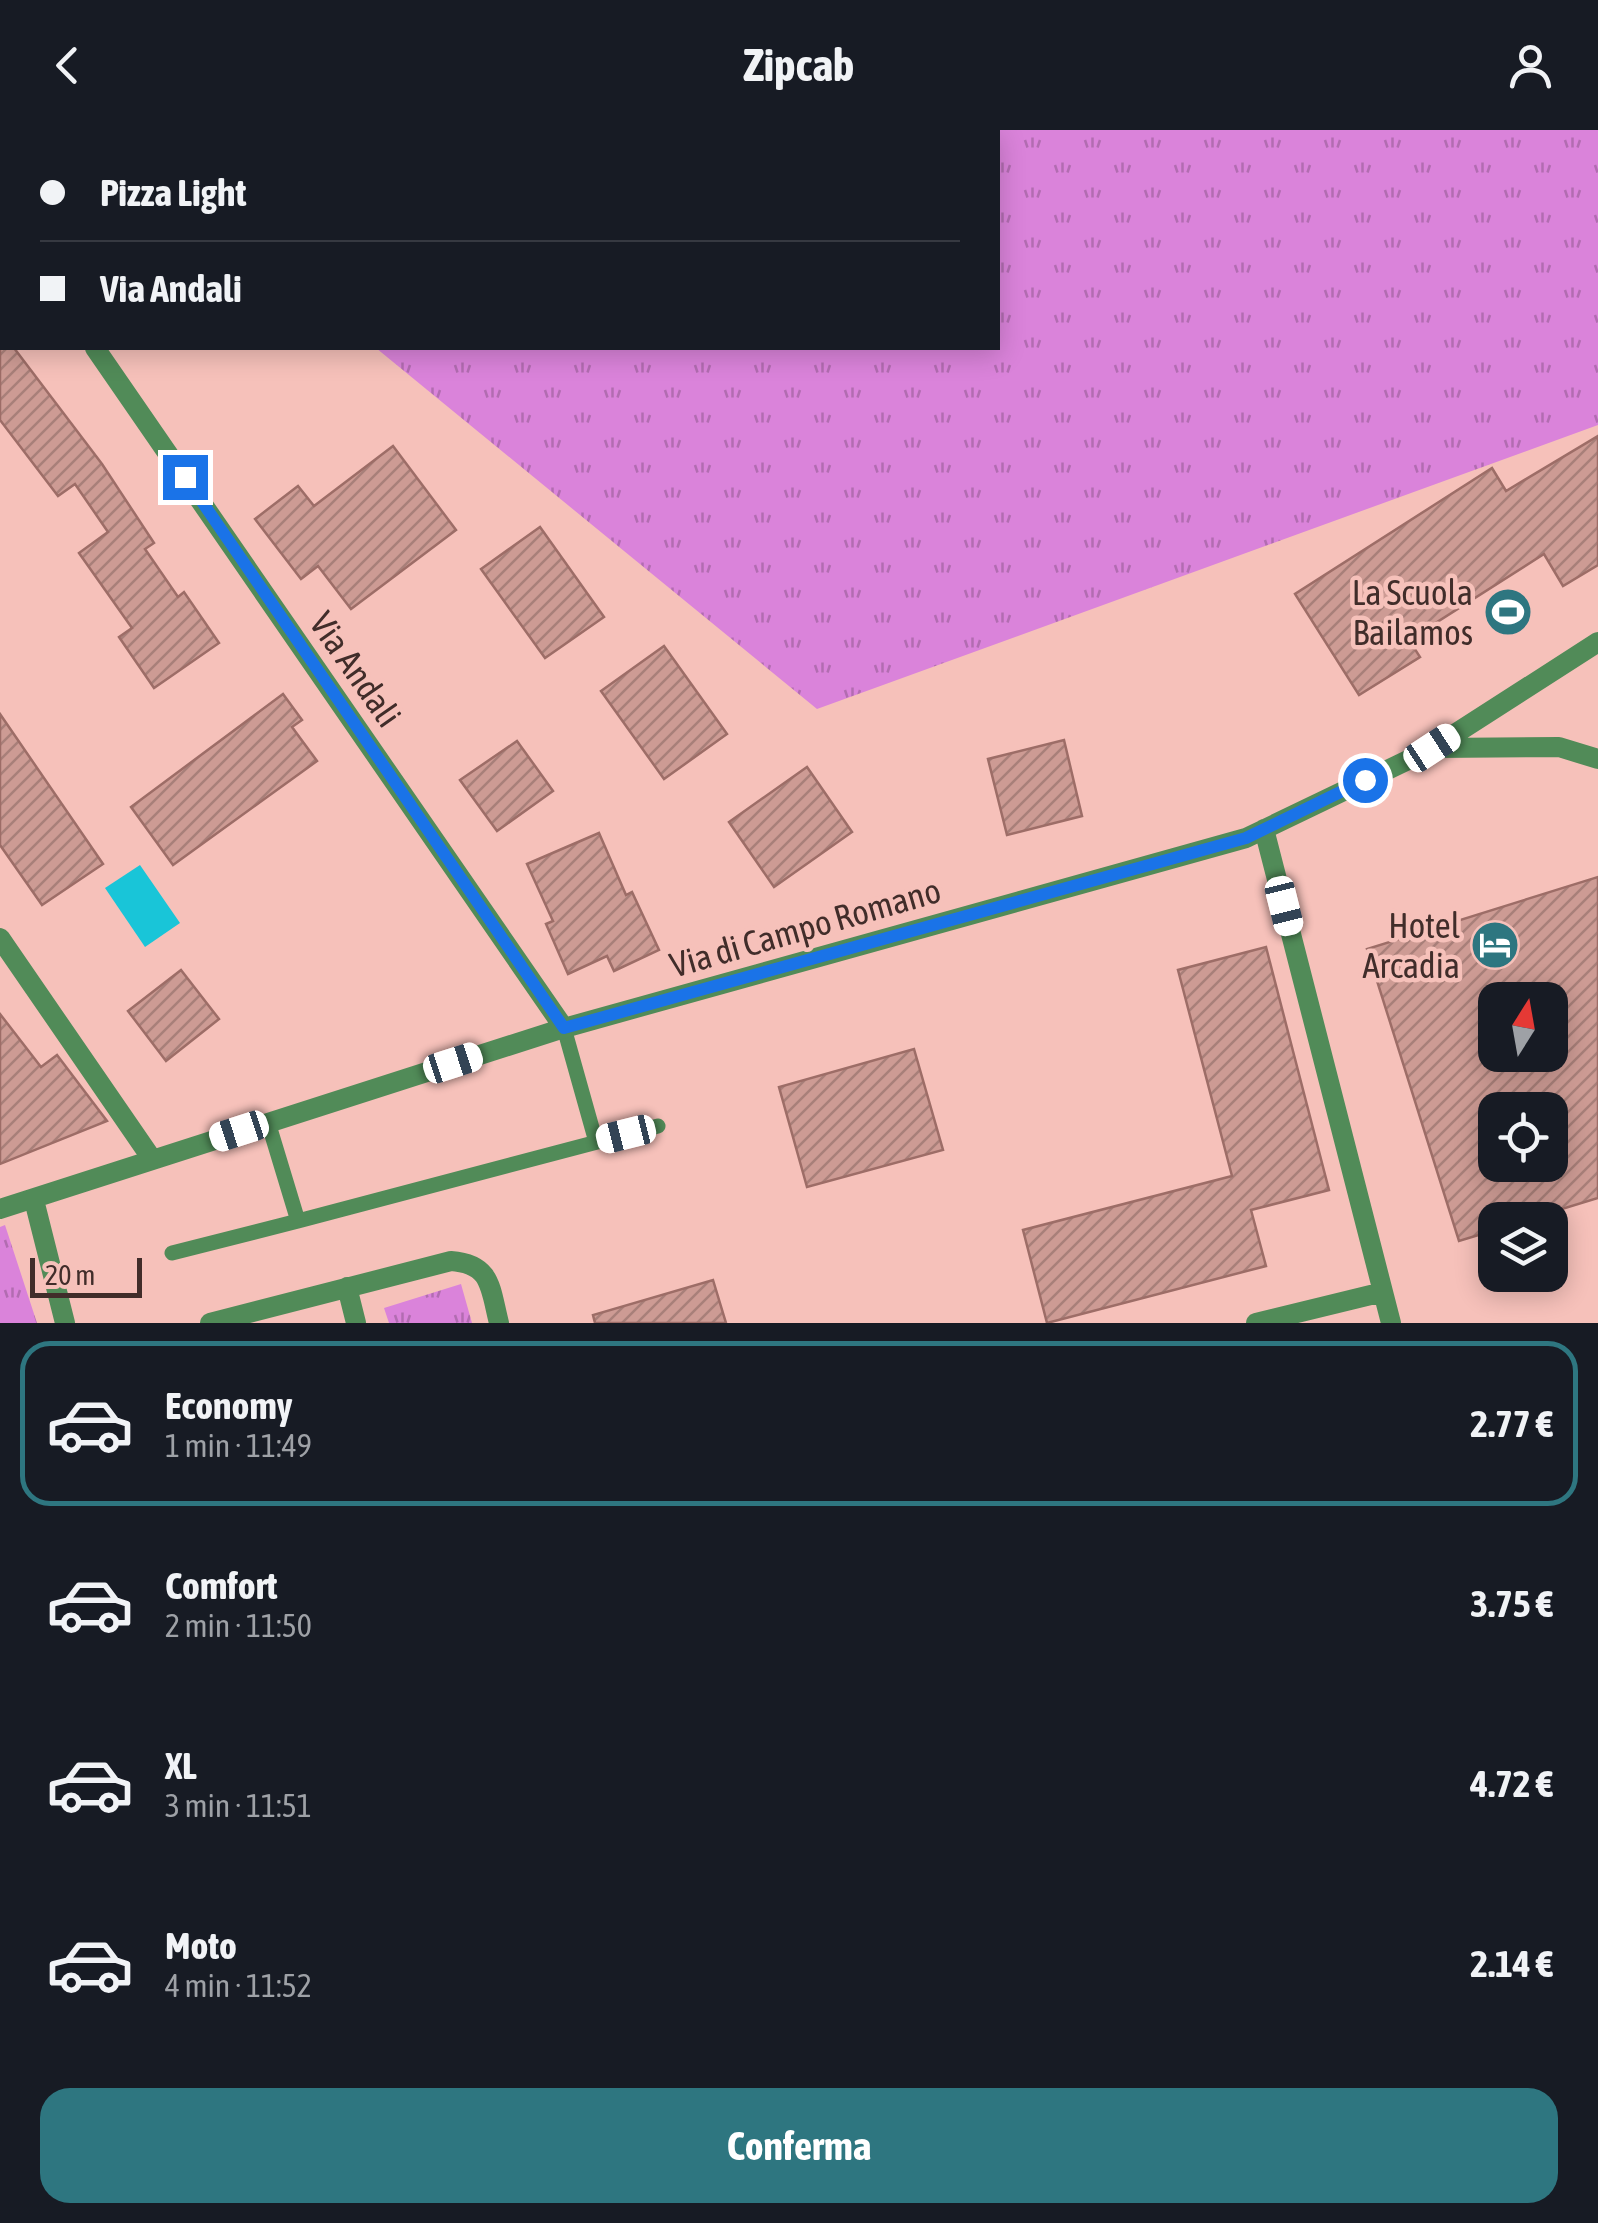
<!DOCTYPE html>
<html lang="it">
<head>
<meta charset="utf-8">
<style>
  :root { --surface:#171b24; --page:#242831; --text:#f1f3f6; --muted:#9ea1a6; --line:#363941; --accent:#2e7680 }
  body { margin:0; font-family:"Asap Condensed",sans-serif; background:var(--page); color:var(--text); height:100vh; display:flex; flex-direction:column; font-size:38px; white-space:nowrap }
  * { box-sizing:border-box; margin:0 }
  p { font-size:32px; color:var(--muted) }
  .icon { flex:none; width:55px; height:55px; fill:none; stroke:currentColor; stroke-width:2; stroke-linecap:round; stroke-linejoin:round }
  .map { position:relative; height:1193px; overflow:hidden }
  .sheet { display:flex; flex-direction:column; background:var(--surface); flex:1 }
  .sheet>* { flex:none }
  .banner { position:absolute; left:0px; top:0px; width:1000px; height:220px; box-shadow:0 5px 25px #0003; display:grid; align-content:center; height:220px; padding:0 40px; background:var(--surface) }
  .needle { width:65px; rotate:11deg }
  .buttons { position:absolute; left:1478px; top:852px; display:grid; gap:20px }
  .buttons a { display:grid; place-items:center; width:90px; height:90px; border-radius:20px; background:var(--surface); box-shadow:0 5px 25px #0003; font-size:50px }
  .scale { position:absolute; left:30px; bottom:25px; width:112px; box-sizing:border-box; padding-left:10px; border:5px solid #412d2a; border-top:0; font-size:28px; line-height:35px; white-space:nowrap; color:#412d2a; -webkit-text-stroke:8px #f6c1ba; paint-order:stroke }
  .end { position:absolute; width:45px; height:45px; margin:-22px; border:12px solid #1a73e8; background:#fff; box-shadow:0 0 0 5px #fff }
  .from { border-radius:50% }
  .car { position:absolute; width:30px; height:60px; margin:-30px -15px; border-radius:12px; box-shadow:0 0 8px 2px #0007; background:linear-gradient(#fff 24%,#345 0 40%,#fff 0 76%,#345 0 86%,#fff 0) }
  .banner b { display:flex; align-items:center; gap:35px; height:95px; font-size:38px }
  .banner b+b { border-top:2px solid var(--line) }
  .banner i { width:25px; height:25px; background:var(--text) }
  ul { padding:18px 0 0; list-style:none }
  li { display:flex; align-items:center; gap:30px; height:165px; margin:0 20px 15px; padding:0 20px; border:5px solid transparent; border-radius:30px }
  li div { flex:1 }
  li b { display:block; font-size:38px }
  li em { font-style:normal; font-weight:700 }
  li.selected { border-color:var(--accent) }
  li>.icon { width:90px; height:90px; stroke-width:1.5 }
  .primary-button { display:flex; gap:20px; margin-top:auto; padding:20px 40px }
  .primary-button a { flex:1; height:115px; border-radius:30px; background:var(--accent); color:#fff; font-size:40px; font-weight:700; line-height:115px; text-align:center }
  header { display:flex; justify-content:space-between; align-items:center; height:130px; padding:0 40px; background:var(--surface); font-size:45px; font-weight:700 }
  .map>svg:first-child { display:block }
</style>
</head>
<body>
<header><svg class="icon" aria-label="back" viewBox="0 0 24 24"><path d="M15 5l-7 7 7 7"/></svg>Zipcab<svg class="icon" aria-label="person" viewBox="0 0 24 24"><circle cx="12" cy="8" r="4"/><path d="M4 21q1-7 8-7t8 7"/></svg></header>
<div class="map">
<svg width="1598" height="1193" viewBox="0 0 1598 1193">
  <defs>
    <pattern id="grass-tufts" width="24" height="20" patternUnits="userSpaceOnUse" patternTransform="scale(2.5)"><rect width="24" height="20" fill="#da83da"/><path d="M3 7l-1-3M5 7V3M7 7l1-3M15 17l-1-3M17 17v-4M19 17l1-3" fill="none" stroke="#b26cb1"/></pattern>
    <pattern id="building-hatch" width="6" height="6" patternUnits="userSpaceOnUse" patternTransform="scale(2.5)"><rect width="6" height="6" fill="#cd9b94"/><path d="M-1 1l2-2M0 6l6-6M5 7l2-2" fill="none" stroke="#a87f79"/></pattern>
  </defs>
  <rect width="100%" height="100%" fill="#f6c1ba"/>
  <path fill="url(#grass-tufts)" d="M112,0H1598V295L817,579L376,218H998V2Z
    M5,1095L37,1193H0V1097Z
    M461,1154L472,1193H389L384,1178Z"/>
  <path fill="#19c5d8" d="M140,735L180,793L145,817L105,758Z"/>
  <path fill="url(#building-hatch)" stroke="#9d6d67" stroke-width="2.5" fill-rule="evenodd" d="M0,199L2,218H14L102,334L154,413L145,419L178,467L184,462L219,513L154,558L119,507L132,498L79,423L108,402L75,354L58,366L0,290Z
    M1598,306V435L1563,456L1544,424L1409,510L1420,527L1359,565L1295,464L1492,338L1506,361Z
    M393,316L456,400L351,479L318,436L301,449L255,389L298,356L314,376Z
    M540,397L604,487L545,528L481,439Z
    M664,516L727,604L664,649L601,561Z
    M283,564L302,590L292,597L317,631L173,735L131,677Z
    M0,584L103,734L42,775L0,715Z
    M1064,610L1082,686L1007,705L988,629Z
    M517,611L553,661L497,701L460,650Z
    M807,637L852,702L774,757L729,692Z
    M599,703L626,765L632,762L659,820L614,841L607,826L568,844L546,794L553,791L527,734Z
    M1598,747V1068L1526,1090H1495V1100L1459,1111L1367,819ZM1495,870H1550V925H1495ZM1495,980H1550V1035H1495Z
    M1266,817L1329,1060L1251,1080L1266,1136L1047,1193L1023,1100L1232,1046L1178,840Z
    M181,840L219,889L166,931L128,881Z
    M0,884L41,937L57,925L107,991L0,1034Z
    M914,919L943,1020L807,1057L779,957Z
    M713,1150L726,1193H595L593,1185Z"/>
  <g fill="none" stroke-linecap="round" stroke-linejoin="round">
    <path stroke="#518b58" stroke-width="15" d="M564,898L596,1012
      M268,992L298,1091L658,996
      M172,1123L298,1091"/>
    <path stroke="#518b58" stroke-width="20" d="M0,79L2,82
      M95,218L564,898
      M1435,618L1559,617L1598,629
      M1264,699L1391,1193
      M0,808L152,1029
      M34,1070L65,1193
      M0,1079L564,898L1246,708L1433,618L1598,512
      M347,1157L356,1193
      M210,1193L451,1131C492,1134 490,1158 499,1193
      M1256,1193L1383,1162"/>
  </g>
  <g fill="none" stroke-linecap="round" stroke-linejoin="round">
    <path stroke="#1a73e8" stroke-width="12" d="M185,347L564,898L1246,708L1365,650"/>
  </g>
  <defs>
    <g id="stadium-disc" transform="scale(2.5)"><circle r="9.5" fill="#2e7680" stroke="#f6c1ba"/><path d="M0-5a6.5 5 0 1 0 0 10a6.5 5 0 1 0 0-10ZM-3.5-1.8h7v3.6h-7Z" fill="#fff"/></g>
    <g id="hotel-disc" transform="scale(2.5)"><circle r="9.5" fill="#2e7680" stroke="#f6c1ba"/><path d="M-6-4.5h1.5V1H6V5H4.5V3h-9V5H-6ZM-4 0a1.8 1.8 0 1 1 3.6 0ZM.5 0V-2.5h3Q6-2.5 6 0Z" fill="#fff"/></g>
  </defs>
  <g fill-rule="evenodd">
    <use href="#stadium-disc" x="1508" y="482"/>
    <use href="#hotel-disc" x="1495" y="815"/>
  </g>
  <g text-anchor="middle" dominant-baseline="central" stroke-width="9" stroke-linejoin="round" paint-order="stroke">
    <g font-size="35" fill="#412d2a" stroke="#f6c1ba" text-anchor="end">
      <text x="1473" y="462">La Scuola<tspan x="1473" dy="40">Bailamos</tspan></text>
      <text x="1460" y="795">Hotel<tspan x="1460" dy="40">Arcadia</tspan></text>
    </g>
    <g font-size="35" fill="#412d2a" stroke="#f6c1ba">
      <text transform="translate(356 539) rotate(55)">Via Andali</text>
      <text transform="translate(805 797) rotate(-16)">Via di Campo Romano</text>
    </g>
  </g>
</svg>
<div class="buttons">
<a><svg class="needle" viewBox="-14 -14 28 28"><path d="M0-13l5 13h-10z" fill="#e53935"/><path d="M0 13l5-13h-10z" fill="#9ea1a6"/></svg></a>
<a><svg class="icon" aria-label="locate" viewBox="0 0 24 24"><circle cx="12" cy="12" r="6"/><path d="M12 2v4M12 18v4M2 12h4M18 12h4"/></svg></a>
<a><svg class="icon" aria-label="layers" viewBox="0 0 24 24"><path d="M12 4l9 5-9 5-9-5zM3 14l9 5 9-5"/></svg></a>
</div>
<div class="scale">20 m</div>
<i class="end from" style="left:1365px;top:650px"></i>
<i class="end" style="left:185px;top:347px"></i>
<i class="car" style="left:1432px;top:618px;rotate:57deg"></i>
<i class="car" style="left:1284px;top:776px;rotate:166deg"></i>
<i class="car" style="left:453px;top:933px;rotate:72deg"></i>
<i class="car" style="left:239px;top:1001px;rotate:252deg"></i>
<i class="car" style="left:626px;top:1004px;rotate:256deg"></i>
<div class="banner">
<b><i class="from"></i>Pizza Light</b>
<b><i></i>Via Andali</b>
</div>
</div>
<section class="sheet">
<ul>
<li class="selected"><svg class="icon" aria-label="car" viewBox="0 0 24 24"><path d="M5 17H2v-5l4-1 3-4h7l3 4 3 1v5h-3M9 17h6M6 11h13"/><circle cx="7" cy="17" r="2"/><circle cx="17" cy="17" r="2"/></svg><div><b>Economy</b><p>1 min · 11:49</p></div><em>2.77 €</em></li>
<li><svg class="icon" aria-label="car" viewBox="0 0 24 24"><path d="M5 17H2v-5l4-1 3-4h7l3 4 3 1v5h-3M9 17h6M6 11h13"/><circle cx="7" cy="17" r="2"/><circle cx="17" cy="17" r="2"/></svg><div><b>Comfort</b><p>2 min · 11:50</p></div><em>3.75 €</em></li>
<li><svg class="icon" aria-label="car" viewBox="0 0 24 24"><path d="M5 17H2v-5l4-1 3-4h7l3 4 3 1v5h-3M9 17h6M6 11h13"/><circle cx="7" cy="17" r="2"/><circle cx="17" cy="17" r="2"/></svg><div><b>XL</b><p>3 min · 11:51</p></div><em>4.72 €</em></li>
<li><svg class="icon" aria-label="car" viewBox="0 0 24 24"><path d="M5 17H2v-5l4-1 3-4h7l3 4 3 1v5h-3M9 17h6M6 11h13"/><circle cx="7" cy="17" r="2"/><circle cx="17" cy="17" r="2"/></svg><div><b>Moto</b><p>4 min · 11:52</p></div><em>2.14 €</em></li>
</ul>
<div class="primary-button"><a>Conferma</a></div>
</section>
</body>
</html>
